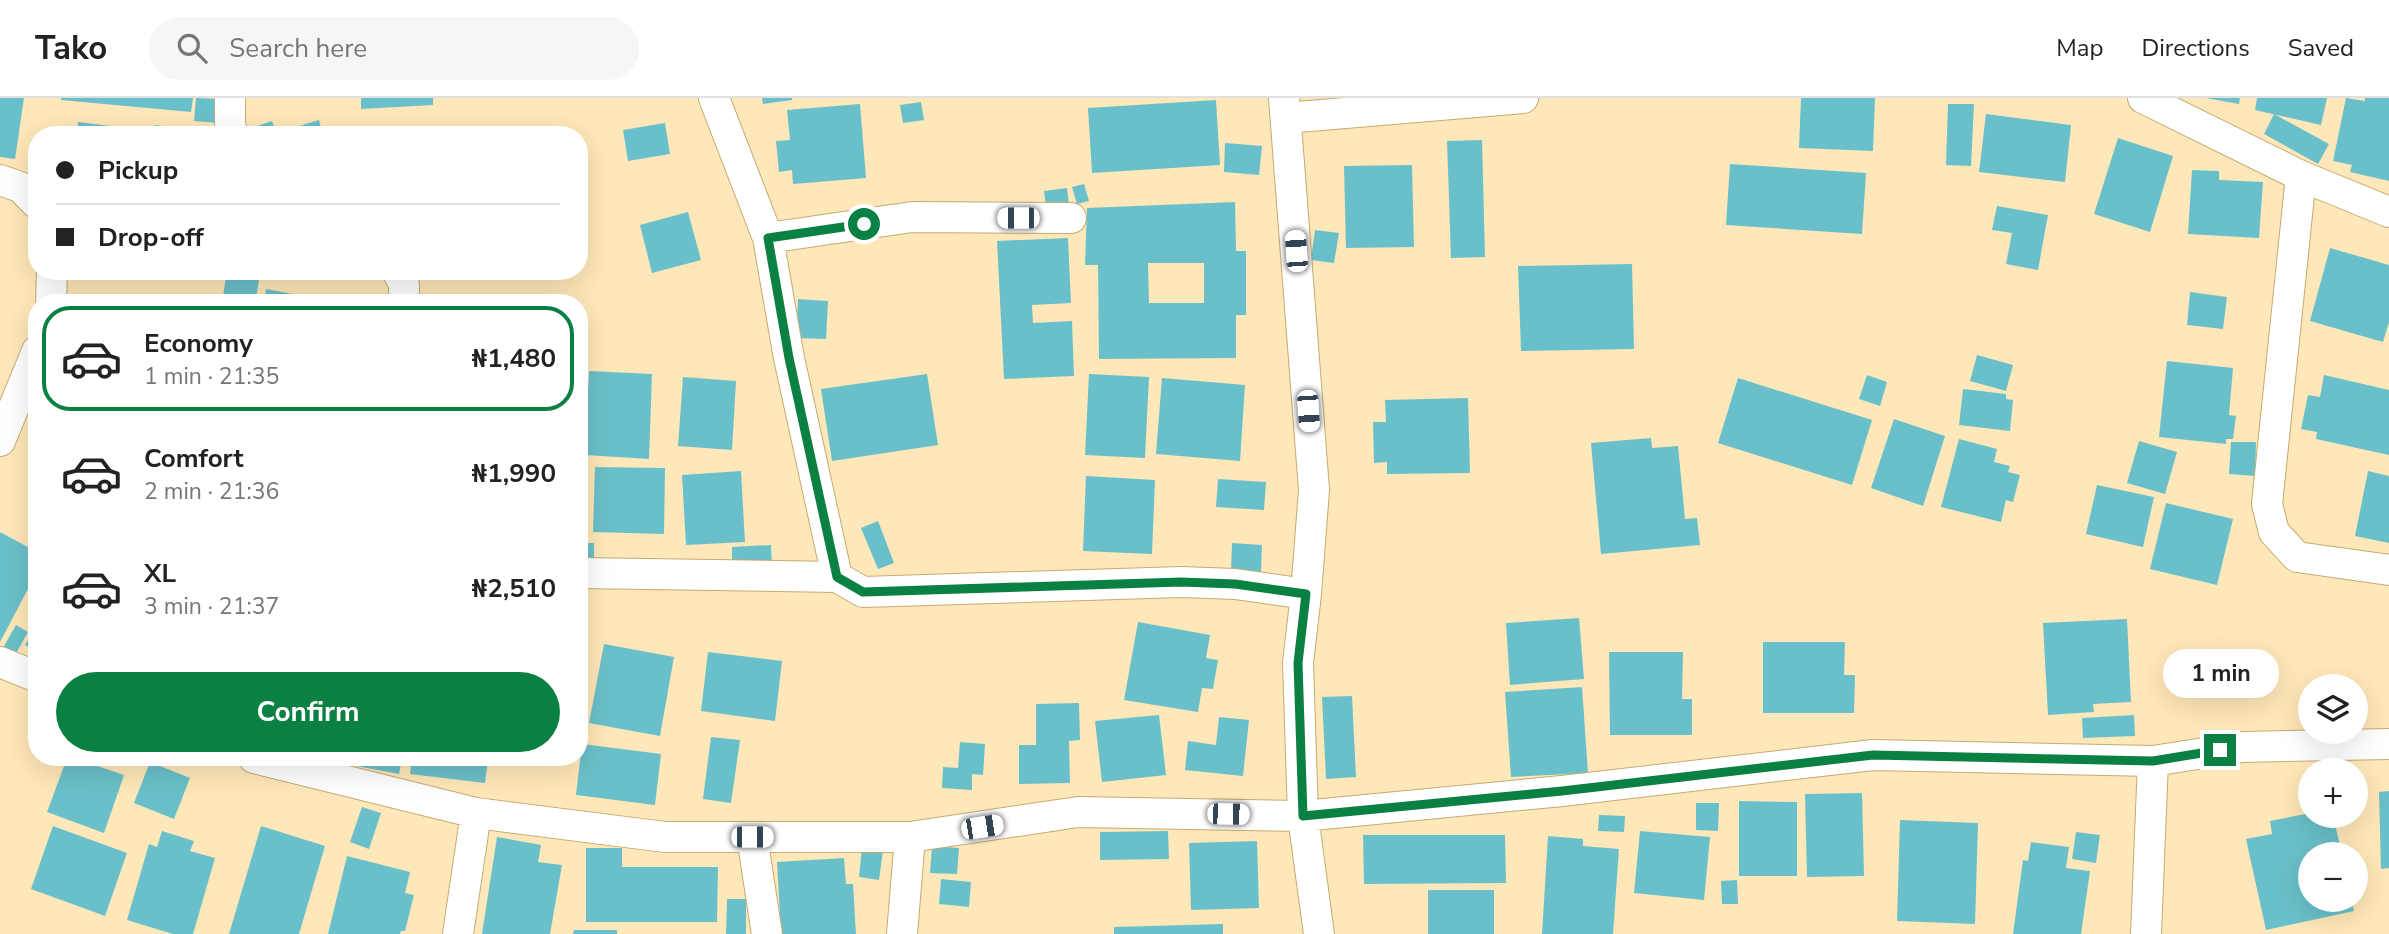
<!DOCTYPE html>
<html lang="en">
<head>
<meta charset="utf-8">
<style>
  :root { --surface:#fff; --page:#f6f6f6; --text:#222; --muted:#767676; --line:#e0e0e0; --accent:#0b8043 }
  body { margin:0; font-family:"Nunito Sans",sans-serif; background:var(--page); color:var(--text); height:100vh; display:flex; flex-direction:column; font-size:26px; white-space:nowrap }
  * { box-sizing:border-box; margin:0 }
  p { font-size:23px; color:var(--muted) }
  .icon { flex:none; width:38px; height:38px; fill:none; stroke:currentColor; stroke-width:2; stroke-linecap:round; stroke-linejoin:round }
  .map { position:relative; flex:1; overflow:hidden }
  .sheet { position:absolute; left:28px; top:196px; width:560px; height:472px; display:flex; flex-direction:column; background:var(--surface); border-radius:28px; box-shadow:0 7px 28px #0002 }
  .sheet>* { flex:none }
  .hud { position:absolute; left:28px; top:28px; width:560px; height:154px; border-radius:28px; box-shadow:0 7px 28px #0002; display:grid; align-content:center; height:154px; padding:0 28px; background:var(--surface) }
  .buttons { position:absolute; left:2298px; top:576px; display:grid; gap:14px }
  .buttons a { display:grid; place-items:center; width:70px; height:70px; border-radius:50%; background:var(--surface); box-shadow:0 7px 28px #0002; font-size:35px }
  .end { position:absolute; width:32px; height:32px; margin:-16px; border:9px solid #0b8043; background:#fff; box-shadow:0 0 0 4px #fff }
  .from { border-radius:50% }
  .bubble { position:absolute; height:49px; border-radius:24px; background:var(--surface); box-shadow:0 7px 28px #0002; font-size:23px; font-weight:700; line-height:49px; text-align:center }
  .car { position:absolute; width:21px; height:42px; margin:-21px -10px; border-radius:9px; box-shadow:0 0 5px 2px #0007; background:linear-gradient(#fff 24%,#345 0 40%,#fff 0 76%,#345 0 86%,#fff 0) }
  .hud b { display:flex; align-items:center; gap:24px; height:66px; font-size:26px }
  .hud b+b { border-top:2px solid var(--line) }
  .hud i { width:18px; height:18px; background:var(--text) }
  ul { padding:12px 0 0; list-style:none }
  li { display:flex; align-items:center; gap:21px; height:105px; margin:0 14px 10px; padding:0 14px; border:4px solid transparent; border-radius:28px }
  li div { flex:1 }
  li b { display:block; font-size:26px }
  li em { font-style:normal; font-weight:700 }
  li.selected { border-color:var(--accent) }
  li>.icon { width:63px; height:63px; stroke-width:1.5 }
  .cta { display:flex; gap:14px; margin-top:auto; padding:14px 28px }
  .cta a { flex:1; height:80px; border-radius:42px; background:var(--accent); color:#fff; font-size:28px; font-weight:700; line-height:80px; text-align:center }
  header { display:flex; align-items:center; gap:42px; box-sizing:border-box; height:98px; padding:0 35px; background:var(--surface); border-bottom:2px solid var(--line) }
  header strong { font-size:33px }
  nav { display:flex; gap:38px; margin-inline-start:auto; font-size:24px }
  .search { width:490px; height:63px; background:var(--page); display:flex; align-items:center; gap:18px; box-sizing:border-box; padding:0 24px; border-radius:38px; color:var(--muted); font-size:26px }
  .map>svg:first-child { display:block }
</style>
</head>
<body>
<header>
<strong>Tako</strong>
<div class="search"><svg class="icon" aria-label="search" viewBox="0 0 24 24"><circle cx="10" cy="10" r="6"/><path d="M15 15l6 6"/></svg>Search here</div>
<nav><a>Map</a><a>Directions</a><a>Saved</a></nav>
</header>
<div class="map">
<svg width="2389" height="836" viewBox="0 0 2389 836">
  <rect width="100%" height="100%" fill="#fee7b8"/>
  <path fill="#6ac0ca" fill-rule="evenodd" d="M0,0H24L15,61L0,59Z
    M61,0H193L191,14L61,2Z
    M196,0L220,1L218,25L194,23Z
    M361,0H433V7L361,11Z
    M762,0H792V2L763,6Z
    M1801,0H1875L1873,53L1799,50Z
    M2206,0H2240L2239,6Z
    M2257,0H2327L2321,27L2255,12Z
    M2346,0L2365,3V0H2389V83L2350,74L2352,67L2333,63Z
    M1216,2L1220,67L1092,75L1088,10Z
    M921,4L924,22L903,25L900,7Z
    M860,6L866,80L793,86L792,72L779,74L776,43L790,42L787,12Z
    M1948,6H1974L1971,68L1946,67Z
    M1986,16L2071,27L2065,84L1979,74Z
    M2274,16L2329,46L2318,66L2264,36Z
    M319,22L323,37H243L242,33L272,23L276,35Z
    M78,24L134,31L133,37H77Z
    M665,25L670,56L628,63L623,32Z
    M155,27L218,35V37H154Z
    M572,32L573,37H550V35Z
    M2118,40L2173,58L2150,134L2094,116Z
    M1482,42L1485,159L1451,160L1447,43Z
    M1225,45L1262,48L1259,77L1224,74Z
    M1730,66L1866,75L1862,136L1726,127Z
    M1412,67L1414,149L1346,150L1344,68Z
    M2192,72L2219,73V82L2263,84L2259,140L2188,136Z
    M1084,86L1089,103L1077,106L1072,89Z
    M1067,90L1070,114L1047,117L1044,93Z
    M579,94L584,118H579Z
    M1235,104L1236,153H1246V217H1236V260L1099,261L1098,167H1085L1087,110ZM1148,165H1204V205H1149Z
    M1997,108L2048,117L2038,172L2006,166L2012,135L1992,132Z
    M688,114L701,162L652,175L640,127Z
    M1315,132L1339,135L1334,165L1311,162Z
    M1068,140L1071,205L1032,207L1033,225L1072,223L1074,278L1004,281L997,143Z
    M2330,150L2389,167V224L2383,244L2310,223Z
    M1632,166L1634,251L1521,253L1518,168Z
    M227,173L260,177L255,205H222Z
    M266,191L331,203V205H264Z
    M2190,194L2227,199L2223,231L2187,227Z
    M798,201L828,203L826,241L796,240Z
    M1977,257L2013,267L2006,293L1970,283Z
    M2167,263L2233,270L2229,317L2236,318L2233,341H2226V346L2159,339Z
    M589,273L652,276L649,361L585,357Z
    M927,276L938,347L832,363L821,291Z
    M1089,276L1149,279L1145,360L1085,357Z
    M1867,277L1887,284L1880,308L1859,301Z
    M2324,277L2389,292V357L2316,341L2317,334L2301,331L2308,297L2320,299Z
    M683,279L736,283L732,352L678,348Z
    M1162,280L1245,287L1240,363L1156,356Z
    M1738,280L1872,322L1852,387L1718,345Z
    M1963,291L2006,296V301L2013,302L2010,333L1959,327Z
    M1468,300L1470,375L1387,376V364L1374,365L1373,324H1386L1385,302Z
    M1894,321L1945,338L1923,408L1871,390Z
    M1651,340L1652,350L1678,348L1685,421L1697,420L1700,447L1601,456L1591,345Z
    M1959,341L1997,351L1994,364L2010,368L2008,374L2020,377L2013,404L2006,402L2001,424L1941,409Z
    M2139,343L2177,354L2165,396L2127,385Z
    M2231,344H2256L2255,378L2229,376Z
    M595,369L665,370L664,436L593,434Z
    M741,373L745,444L686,447L682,377Z
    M2368,373L2389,378V445L2355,438Z
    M1086,378L1155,382L1152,456L1083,453Z
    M1218,381L1266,384L1264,412L1216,409Z
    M2097,387L2154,399L2143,449L2086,436Z
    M2166,405L2233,421L2217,487L2150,471Z
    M878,423L894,465L878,471L861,430Z
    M0,434L37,454V474L0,544Z
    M579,445H594V469H579Z
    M1232,445L1262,447L1261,475L1231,473Z
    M771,447L772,468L732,469V449Z
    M1579,520L1584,581L1510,587L1506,525Z
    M2127,521L2131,604L2093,606L2094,614L2048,617L2043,525Z
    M1138,524L1210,537L1206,560L1218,562L1213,591L1202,590L1198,614L1124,602Z
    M37,526V553L25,547Z
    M16,527L28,534L12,563L0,555Z
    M1763,544H1845L1844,577H1855L1854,615H1763Z
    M604,546L674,559L660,638L589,625Z
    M708,554L782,563L775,623L701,613Z
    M1609,554H1683L1682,601H1692V637H1610Z
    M1582,589L1588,675L1511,679L1505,594Z
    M1352,598L1356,679L1326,681L1322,599Z
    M1079,605L1080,642L1069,643L1070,685L1019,686V647H1036V606Z
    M1159,617L1166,677L1102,684L1095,623Z
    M2134,617L2135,638L2083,640L2082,620Z
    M1219,619L1249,622L1243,678L1185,672L1188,643L1216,647Z
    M711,639L740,642L731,705L703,701Z
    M960,644L985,646L983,677L972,676V692L942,690L943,669L958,670Z
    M582,646L661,656L655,707L576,697Z
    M67,660H74L124,677L104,735L47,714Z
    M347,660H402L399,676L346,666Z
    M412,660H488L485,685L410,676Z
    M150,664L190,680L174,721L134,705Z
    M2389,693V770L2381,771L2379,694Z
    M1862,695L1864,778L1807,779L1805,696Z
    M1739,703L1797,704V778H1739Z
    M1696,705H1719L1718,733L1696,732Z
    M362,709L381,715L369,751L350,744Z
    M2310,715V718H2333L2342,756H2310V802H2351L2354,813L2266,832L2246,741L2272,736L2270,723Z
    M1599,717L1625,718L1624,734L1598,733Z
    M1900,722L1978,725L1975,826L1897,823Z
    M53,728L127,755L105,818L31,791Z
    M261,728L325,748L299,836H229Z
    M162,733L194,743L190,753L215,760L193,836H173L127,822L149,746L157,749Z
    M1168,733L1169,761L1100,762V734Z
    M1640,733L1710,739L1704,802L1634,795Z
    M2076,734L2100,737L2096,765L2072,761Z
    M1363,737H1505L1506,785L1364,786Z
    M1548,738L1583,741V748L1619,751L1613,836H1542Z
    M497,739L541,747L538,764L562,767L550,836H482Z
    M1257,743L1259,810L1191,812L1189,745Z
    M2031,744L2069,749L2066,770L2090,773L2081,836H2013L2023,762L2028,763Z
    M932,748L959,750L957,776L930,775Z
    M586,750H622V769H718L717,824H586Z
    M862,750L883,752L879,782L859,779Z
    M347,758L410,774L405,795L414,797L405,833H401L400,836H328Z
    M844,760L846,786H853L856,836H781L777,764Z
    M941,781L971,784L969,809L939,806Z
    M1737,782L1738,806H1722L1721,783Z
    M1428,792H1494V836H1428Z
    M727,801H746V836H726Z
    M1223,826V836H1114V829Z
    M574,832H617V836H573Z"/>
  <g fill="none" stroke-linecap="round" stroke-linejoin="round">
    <g stroke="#c5aa71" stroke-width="32">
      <path id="street" d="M230,0V28L234,37
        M714,0L768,140L789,260L837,479
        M1284,0L1314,392L1306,496
        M2143,0L2301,78L2389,114
        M1286,20L1523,0
        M2301,78L2267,406L2274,434L2297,459L2389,472
        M0,82L20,89L37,106
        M768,140L912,119L1071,120
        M397,173L404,186V205
        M51,205L52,173
        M0,343L37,253
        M579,475L837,479L863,494L1181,484L1235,486L1306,496L1298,565L1303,718L1319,836
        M0,564L37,579
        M254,660L476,715L665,739H910L1078,714L1303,718L1562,693L1873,657L2153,663L2242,649L2389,646
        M752,739L767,836
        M458,836L476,715
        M902,836L910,739
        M2146,836L2153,663"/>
    </g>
    <use href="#street" stroke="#fff" stroke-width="30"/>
  </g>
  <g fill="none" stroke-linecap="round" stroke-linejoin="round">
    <path stroke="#0b8043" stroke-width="9" d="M864,126L768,140L789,260L837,479L863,494L1181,484L1235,486L1306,496L1298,565L1303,718L1562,693L1873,657L2153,663L2220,652"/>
  </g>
</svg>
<div class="buttons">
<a><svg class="icon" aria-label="layers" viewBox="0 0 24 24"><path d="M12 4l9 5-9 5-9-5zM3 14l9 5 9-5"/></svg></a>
<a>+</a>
<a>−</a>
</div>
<i class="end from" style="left:864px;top:126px"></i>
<i class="end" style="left:2220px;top:652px"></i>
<div class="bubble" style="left:2163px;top:551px;width:116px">1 min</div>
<i class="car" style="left:1018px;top:120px;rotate:270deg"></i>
<i class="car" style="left:1296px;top:153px;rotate:356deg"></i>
<i class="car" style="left:1308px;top:313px;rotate:176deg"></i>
<i class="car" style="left:1228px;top:716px;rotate:91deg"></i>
<i class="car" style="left:982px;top:729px;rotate:81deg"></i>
<i class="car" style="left:752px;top:739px;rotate:90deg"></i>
<div class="hud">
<b><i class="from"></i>Pickup</b>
<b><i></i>Drop-off</b>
</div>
<section class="sheet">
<ul>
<li class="selected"><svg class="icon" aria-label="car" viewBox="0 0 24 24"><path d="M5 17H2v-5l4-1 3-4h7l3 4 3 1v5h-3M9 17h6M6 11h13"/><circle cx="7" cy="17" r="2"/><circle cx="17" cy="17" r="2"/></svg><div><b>Economy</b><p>1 min · 21:35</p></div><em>₦1,480</em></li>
<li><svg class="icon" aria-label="car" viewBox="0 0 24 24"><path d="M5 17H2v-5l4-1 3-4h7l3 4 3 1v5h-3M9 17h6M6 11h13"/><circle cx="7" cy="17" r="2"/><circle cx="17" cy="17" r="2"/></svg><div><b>Comfort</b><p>2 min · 21:36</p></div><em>₦1,990</em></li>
<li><svg class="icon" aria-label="car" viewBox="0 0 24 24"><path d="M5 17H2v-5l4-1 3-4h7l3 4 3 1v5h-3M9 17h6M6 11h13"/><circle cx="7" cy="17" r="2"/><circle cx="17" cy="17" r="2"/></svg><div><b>XL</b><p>3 min · 21:37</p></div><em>₦2,510</em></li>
</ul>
<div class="cta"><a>Confirm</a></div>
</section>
</div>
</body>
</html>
